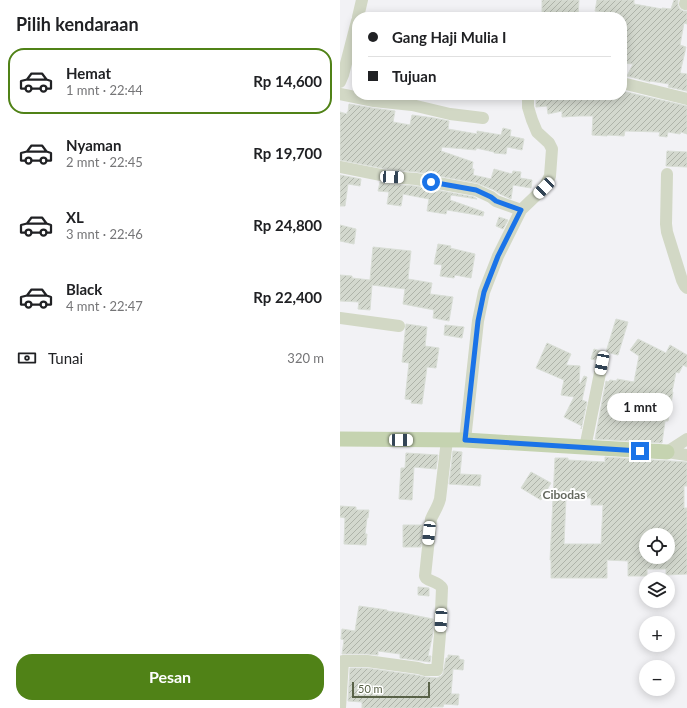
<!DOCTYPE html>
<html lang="id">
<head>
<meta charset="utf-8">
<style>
  :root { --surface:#fff; --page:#f2f2f2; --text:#202124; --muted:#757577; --line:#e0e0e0; --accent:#508217 }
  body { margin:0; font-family:Lato,sans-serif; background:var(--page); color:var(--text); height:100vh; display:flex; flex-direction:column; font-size:15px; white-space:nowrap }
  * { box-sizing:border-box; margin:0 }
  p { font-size:13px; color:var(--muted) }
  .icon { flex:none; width:22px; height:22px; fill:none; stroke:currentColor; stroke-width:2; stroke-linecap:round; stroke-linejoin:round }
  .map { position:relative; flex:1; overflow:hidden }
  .details { display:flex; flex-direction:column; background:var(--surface); width:340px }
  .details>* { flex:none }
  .banner { position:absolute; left:12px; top:12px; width:275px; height:88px; border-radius:16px; box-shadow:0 2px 10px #0003; display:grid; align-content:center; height:88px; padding:0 16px; background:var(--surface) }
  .buttons { position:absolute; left:299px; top:528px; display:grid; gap:8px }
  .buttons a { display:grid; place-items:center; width:36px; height:36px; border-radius:50%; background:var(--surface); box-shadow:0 2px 10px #0003; font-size:20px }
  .scale { position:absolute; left:12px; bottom:10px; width:78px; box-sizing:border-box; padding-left:4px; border:2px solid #596248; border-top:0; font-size:11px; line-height:14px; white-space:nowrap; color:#596248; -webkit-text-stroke:3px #fff; paint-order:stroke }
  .end { position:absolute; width:18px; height:18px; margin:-9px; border:5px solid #1a73e8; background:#fff; box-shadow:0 0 0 2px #fff }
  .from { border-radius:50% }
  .bubble { position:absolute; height:28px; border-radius:14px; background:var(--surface); box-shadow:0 2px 10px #0003; font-size:13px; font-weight:700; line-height:28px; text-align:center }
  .car { position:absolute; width:12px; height:24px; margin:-12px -6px; border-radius:5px; box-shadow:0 0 3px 1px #0007; background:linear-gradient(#fff 24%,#345 0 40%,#fff 0 76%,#345 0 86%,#fff 0) }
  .banner b { display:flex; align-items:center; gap:14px; height:38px; font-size:15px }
  .banner b+b { border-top:1px solid var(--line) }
  .banner i { width:10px; height:10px; background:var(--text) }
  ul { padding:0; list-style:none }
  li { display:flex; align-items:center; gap:12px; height:66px; margin:0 8px 6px; padding:0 8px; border:2px solid transparent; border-radius:16px }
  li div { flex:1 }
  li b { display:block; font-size:15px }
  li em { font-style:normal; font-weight:700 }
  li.current { border-color:var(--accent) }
  li>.icon { width:36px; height:36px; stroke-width:1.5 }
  h2 { padding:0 16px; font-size:18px; line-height:48px }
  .pay { display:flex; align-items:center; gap:10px; height:44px; padding:0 16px; font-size:15px }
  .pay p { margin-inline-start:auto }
  .button { display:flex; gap:8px; margin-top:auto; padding:8px 16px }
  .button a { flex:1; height:46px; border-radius:16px; background:var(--accent); color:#fff; font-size:16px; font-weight:700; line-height:46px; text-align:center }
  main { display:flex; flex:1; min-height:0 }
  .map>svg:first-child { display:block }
</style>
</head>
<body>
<main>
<section class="details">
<h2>Pilih kendaraan</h2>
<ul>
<li class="current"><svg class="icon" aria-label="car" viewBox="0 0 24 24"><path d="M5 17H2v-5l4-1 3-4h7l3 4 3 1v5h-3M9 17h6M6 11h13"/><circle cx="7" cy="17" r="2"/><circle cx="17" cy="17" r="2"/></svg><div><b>Hemat</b><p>1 mnt · 22:44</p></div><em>Rp 14,600</em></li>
<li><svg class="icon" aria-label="car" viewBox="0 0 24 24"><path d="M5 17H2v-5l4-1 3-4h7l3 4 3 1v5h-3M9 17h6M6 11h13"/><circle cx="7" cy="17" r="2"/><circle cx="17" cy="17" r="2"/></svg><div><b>Nyaman</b><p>2 mnt · 22:45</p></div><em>Rp 19,700</em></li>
<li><svg class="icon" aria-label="car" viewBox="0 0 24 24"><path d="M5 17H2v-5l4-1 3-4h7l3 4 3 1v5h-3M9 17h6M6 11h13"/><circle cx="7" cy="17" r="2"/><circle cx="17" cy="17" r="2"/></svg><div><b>XL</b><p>3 mnt · 22:46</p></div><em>Rp 24,800</em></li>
<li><svg class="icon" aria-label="car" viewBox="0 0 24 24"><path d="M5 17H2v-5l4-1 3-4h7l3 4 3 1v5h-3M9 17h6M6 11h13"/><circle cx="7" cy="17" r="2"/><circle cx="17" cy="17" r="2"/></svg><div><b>Black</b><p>4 mnt · 22:47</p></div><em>Rp 22,400</em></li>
</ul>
<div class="pay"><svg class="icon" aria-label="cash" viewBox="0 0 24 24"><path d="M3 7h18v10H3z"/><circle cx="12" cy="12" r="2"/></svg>Tunai<p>320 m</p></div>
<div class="button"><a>Pesan</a></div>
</section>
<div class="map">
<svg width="347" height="708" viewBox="0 0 347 708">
  <defs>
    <pattern id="building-hatch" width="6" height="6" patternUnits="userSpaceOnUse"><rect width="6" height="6" fill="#d3d8ce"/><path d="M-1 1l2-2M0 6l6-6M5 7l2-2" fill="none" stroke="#aeb3a9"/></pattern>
  </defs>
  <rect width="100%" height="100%" fill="#f2f2f5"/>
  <path fill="url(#building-hatch)" stroke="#d9ded6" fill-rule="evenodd" d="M202,0H239L238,17H202Z
    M257,0H294V4L322,9V8L331,9L334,0H338V6L340,9L343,11H347V24L344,23L340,45L346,47L340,73L347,74V91L328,87L329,84L310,81V82L287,76L293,64L282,63L284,33H282V17H280V15L255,11Z
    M282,91L347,106V134L341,132L340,134L328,132L327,137L319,136L320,132L285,131L284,136L267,135V136L252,135L253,116H239L222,117V111L208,114L207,106L196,107V95H231V97H248V95H282Z
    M9,104L32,108L55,111L53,122L70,125L72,115L94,118L109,121L108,129L137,134V131L161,135L163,128L171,130L170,136L184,139L182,150L167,147L166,154L154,153V152L136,148V150L102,147L101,151L133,162L132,169H134L133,175L151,179L154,169L172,174L173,171L181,172L180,178L192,180L191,188L173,185L171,199L160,194L154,190L137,183L77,172L52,170L0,160V112L7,114V112H8Z
    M327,151L347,152V167L326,166Z
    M0,175L21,179L20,186L8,184L5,206H0Z
    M40,182L50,184L75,186L134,197L137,199L111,195L110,200L144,212L143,216L107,210L106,214L87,211L89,199L63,194L61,206L47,204L49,192L38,191Z
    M159,217L168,220L163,229L156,226Z
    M0,225L16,229L14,244L0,241Z
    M98,244L111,246L110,248L135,254L131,278L115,275L114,278L100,276L102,265L94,264Z
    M33,247L71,251L68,279L92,283L90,294L113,297L109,321L93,318L94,310L63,304L65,289L32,285L30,310L18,309L19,302L0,301V275L12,276V278L30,280Z
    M276,319L288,322L278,355L266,352Z
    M66,324L87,327L85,346L99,348L96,368L87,367L82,404L71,403L72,400L65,399L69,363L62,362Z
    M105,325L124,327L122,338L104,335Z
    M298,339L326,353L330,345L347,355V367L343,365L339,373L336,372L332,392H333L328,421H325L322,443L255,439L266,381L268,382L270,380L277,381V379L294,382L299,356L290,350Z
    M207,343L231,354L226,365L240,366L239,383L240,384L244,376L247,377L242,400L247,402L241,429L242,426L224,417L234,397L221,395L224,380L196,368Z
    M254,349L264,352L263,356H259L255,360L251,359Z
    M113,451L122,452L120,474L141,475L140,486L109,484Z
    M66,453L98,455L96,469L74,467L72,500L59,499L61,468H65Z
    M265,457L347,462V486H344V508H347V574L326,575V569H307V576H288V561L267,560V578H211V560H210L215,458H228V460L265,462ZM226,498H251V505H263L261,544H224ZM306,535H328V557H306Z
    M191,472L211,483L201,500L181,488Z
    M0,506L16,507V510H29L28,518H27L25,534H27L26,545L4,544L5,518L0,517Z
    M63,525H83L81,547H63Z
    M78,587L89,588V596L78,595Z
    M19,606L47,610V611L63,613L93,619V633L88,656H91L90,662L60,658V654L38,651V655L27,654H2L4,640L1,639L2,629L15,631Z
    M108,655L119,656V659L124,660L123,670L113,669L111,694H119L118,705L104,704L103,707H92V708H22V702L8,701L10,668H26L76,675L85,677L97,678L101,676L103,674L106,658H108Z"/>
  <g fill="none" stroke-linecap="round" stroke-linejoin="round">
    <path stroke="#d2d8c5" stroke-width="12" d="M345,4L346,0
      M18,17L22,0
      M0,82L3,75L17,21
      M282,83L347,99
      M0,94L34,101L72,105L110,114L143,118
      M0,167L51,177L76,179L136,190L151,197L156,201L181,210
      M327,174L326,224L327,232L342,280L345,286L347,288
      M0,318L59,326
      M125,440L138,321L144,292L158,256L181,210L204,188L210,176L212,149L209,143L197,132L192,120L188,107V95
      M245,448L262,363
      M327,452L347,439
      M327,452L347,455
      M0,708L3,661H27L78,668L85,670H97L100,634L102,588C99,582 91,582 86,578L85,576L91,519C94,512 98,507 100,499L107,440"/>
    <path stroke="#c5d3b0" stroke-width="15" d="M0,439L125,440L327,452"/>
  </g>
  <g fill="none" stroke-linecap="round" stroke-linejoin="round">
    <path stroke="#1a73e8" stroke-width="5" d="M91,182L136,190L151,197L156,201L181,210L158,256L144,292L138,321L125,440L300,451"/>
  </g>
  <g text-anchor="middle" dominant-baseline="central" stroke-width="4" stroke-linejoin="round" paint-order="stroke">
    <g font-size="12" font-weight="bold" fill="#64685e" stroke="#fff">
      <text x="224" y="494">Cibodas</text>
    </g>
  </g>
</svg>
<div class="buttons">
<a><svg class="icon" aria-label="locate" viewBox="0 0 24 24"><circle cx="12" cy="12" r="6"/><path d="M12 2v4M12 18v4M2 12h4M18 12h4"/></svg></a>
<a><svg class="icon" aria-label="layers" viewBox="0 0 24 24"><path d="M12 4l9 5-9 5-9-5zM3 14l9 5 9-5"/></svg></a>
<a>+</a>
<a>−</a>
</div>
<div class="scale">50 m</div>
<i class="end from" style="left:91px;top:182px"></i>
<i class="end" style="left:300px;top:451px"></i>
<div class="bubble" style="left:267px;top:393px;width:66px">1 mnt</div>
<i class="car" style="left:52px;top:177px;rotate:93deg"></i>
<i class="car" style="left:204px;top:188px;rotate:225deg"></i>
<i class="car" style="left:262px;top:363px;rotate:191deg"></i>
<i class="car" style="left:61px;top:440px;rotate:91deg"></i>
<i class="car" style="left:89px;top:533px;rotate:186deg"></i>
<i class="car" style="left:101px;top:620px;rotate:183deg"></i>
<div class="banner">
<b><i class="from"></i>Gang Haji Mulia I</b>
<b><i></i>Tujuan</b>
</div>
</div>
</main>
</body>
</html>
